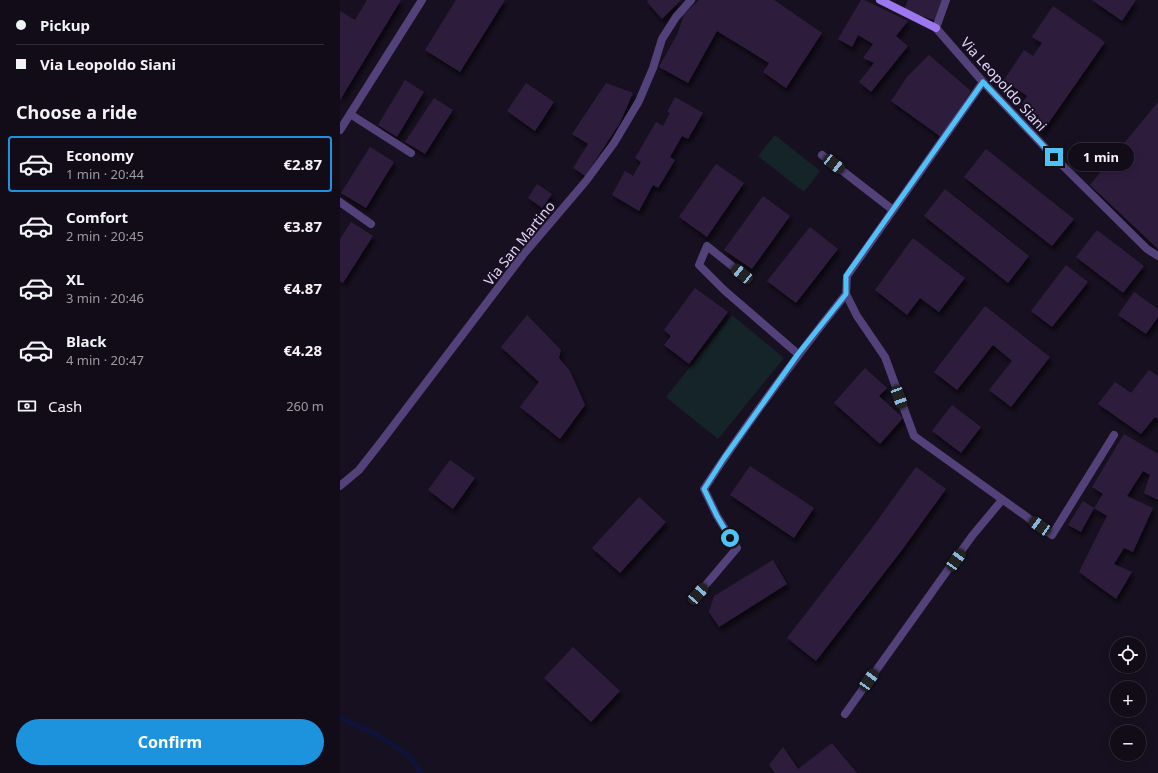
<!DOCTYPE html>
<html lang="en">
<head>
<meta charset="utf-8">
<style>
  :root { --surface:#110c18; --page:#1a1521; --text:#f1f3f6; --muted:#9c9ba2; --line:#302c37; --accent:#1d93dd }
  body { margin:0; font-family:"Noto Sans",sans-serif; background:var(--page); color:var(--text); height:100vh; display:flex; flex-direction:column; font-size:15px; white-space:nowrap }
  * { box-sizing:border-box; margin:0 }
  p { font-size:13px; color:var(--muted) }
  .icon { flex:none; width:22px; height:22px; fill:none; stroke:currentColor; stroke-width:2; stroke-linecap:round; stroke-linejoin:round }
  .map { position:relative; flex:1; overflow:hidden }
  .panel { display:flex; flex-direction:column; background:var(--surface); width:340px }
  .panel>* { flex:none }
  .banner { display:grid; align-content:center; height:88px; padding:0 16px; background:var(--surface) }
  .controls { position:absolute; left:770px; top:637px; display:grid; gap:8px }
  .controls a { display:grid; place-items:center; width:36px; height:36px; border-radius:50%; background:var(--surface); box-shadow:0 2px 10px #0003,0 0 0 1px var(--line); font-size:20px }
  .end { position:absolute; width:18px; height:18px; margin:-9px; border:5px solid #4fc3f7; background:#111; box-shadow:0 0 0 2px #111 }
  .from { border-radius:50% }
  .bubble { position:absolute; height:28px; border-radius:14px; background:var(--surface); box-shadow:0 2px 10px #0003,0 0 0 1px var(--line); font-size:13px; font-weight:700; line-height:28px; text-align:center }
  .car { position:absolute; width:12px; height:24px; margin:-12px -6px; border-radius:5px; box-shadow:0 0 3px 1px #0007; background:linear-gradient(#222 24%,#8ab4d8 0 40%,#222 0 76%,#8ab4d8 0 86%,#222 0) }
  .banner b { display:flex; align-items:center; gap:14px; height:38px; font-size:15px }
  .banner b+b { border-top:1px solid var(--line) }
  .banner i { width:10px; height:10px; background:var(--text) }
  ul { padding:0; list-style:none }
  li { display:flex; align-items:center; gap:12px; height:56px; margin:0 8px 6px; padding:0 8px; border:2px solid transparent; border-radius:4px }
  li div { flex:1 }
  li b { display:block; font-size:15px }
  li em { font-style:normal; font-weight:700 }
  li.selected { border-color:var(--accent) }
  li>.icon { width:36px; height:36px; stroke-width:1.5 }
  h2 { padding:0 16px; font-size:18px; line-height:48px }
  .pay { display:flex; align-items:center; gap:10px; height:44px; padding:0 16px; font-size:15px }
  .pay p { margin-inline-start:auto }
  .primary-button { display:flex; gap:8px; margin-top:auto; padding:8px 16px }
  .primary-button a { flex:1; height:46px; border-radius:24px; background:var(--accent); color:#fff; font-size:16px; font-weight:700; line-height:46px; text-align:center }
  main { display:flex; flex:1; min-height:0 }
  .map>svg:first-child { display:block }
</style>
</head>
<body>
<main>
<section class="panel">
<div class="banner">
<b><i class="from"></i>Pickup</b>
<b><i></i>Via Leopoldo Siani</b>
</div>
<h2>Choose a ride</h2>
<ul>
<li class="selected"><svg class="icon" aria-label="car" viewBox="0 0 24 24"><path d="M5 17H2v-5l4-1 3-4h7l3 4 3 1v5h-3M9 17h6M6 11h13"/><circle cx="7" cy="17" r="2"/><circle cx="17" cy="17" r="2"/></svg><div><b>Economy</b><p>1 min · 20:44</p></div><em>€2.87</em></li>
<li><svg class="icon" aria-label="car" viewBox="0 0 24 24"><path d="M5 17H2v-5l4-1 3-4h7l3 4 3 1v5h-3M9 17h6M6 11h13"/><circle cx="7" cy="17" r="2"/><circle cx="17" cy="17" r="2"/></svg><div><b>Comfort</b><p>2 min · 20:45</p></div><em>€3.87</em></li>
<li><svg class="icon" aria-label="car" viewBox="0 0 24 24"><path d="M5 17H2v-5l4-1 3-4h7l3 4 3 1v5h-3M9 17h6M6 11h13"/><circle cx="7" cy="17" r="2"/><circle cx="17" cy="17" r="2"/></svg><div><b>XL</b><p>3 min · 20:46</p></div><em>€4.87</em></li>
<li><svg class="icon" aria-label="car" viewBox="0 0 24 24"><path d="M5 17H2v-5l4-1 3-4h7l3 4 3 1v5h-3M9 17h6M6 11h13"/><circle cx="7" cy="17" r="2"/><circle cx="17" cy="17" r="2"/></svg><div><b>Black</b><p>4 min · 20:47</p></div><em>€4.28</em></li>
</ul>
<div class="pay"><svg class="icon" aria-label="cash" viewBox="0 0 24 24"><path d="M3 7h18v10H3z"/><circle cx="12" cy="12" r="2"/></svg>Cash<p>260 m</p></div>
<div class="primary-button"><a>Confirm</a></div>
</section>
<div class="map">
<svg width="818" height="773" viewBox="0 0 818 773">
  <defs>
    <filter id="shadow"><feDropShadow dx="2.5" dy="4.5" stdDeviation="2" flood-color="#0009"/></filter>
  </defs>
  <rect width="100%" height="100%" fill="#171020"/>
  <path fill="#142429" d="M435,135L480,171L464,192L418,156Z
    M392,315L444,358L378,439L326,397Z"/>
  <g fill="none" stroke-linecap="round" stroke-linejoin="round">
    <path stroke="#101339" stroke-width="5" d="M0,718L36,734L68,755L81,773"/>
  </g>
  <path fill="#2e1e3e" filter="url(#shadow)" d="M27,0H61L0,100V11L15,20Z
    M116,0H165L120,72L85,50Z
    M308,0H341L322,19L307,2Z
    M359,0H434L482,33L446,88L423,72L429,63L377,31L348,83L319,67L338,33L344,14Z
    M521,0H524L568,21L556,36L568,46L531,92L519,82L534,63L523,58L533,44L518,35L512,47L498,39Z
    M568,0H603L596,21L564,10Z
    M752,0H796L782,21Z
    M713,6L765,42L703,131L694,124L699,116L682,104L687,96L664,80L684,50L693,56L702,43L692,37Z
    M589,55L631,91L601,137L551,101L567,77Z
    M65,80L84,92L57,137L38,125Z
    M186,83L214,102L195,131L167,111Z
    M266,83L293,93L280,123L245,176L233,168L248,144L232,134Z
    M335,97L363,113L348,139L342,136L330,157L335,160L318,188L313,185L299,211L272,195L285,171L293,176L301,162L295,158L316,122L323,126L330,113L327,112Z
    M94,98L113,110L85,154L65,142Z
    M818,102V249L750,185Z
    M30,147L54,162L26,208L1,193Z
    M646,149L734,219L712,246L624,177Z
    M376,164L404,183L367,237L339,217Z
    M197,184L212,194L202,208L188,198Z
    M605,189L689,256L668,283L584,216Z
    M423,196L450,216L412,269L384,250Z
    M11,222L33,236L3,283L0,281V239Z
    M470,227L498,249L456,303L427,281Z
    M757,230L804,266L783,293L736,257Z
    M573,238L625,278L599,312L580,298L567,315L535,290Z
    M726,265L748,282L712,327L691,311Z
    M355,288L388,312L349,364L324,345L331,336L324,330Z
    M794,292L818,309V317L806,334L778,315Z
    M645,306L710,357L671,407L649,390L672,361L653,345L617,390L594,372Z
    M187,315L221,350L219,358L230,371L245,405L220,439L180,407L199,382L161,347Z
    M525,368L547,388L539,396L563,418L540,444L494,403Z
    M809,370L818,376V419L815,417L801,434L758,404L775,382L791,393Z
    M612,405L641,427L621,453L592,431Z
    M784,434L818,454V500L804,493L810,475L803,471L787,496L813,508L793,552L784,548L774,564L792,572L776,599L739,572L767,516L754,508L763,494L752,487Z
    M110,460L135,478L113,509L88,490Z
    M410,466L474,508L454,538L390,495Z
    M576,467L606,489L562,550L476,661L447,638L532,528Z
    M299,497L326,522L280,573L252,548Z
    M743,501L754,508L741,532L728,525Z
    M433,560L447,584L379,627L369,612L374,596Z
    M233,647L280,691L251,722L204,678Z
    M492,743L517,773H435L429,765L443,747L458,769Z"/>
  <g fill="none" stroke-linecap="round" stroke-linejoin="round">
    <path stroke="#534179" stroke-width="8" d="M606,0L596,28L643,82L714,157L807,249L818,256
      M643,82L507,276L506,294L517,316L545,357L574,436L712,535L774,435
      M10,114L71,153
      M0,130L82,0
      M482,155L553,210
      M0,202L31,224
      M402,274L367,246L359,265L384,290L458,354
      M0,486L19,470L41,442L183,255L246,181L274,143L299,101L313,68L322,39L336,17L351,0
      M358,594L397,548L377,516L364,489C408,421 456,357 506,294
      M505,714L632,536L662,500"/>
    <path stroke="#9c77ed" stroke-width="8" d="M540,0L596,28"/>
  </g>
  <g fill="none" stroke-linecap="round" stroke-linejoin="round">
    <path stroke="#4fc3f7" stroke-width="5" d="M390,538L377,516L364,489L384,458L458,354L506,294V276L643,82L714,157"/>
  </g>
  <g text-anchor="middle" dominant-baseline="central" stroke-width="3.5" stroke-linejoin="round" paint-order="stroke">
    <g font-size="14" fill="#e3d4f9" stroke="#171020">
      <text transform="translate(664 84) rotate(48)">Via Leopoldo Siani</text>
      <text transform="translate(179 243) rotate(-51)">Via San Martino</text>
    </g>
  </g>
</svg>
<div class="controls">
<a><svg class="icon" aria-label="locate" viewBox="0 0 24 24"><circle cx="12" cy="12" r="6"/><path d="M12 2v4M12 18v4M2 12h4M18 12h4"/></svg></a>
<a>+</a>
<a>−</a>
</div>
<i class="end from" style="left:390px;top:538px"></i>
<i class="end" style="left:714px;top:157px"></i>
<div class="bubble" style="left:728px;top:143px;width:66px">1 min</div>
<i class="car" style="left:494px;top:164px;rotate:128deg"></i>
<i class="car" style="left:402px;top:274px;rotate:309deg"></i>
<i class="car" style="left:559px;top:397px;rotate:160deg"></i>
<i class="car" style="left:700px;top:526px;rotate:305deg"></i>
<i class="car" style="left:616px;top:560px;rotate:35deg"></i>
<i class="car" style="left:358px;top:594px;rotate:41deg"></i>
<i class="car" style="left:529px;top:680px;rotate:35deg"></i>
</div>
</main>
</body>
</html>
